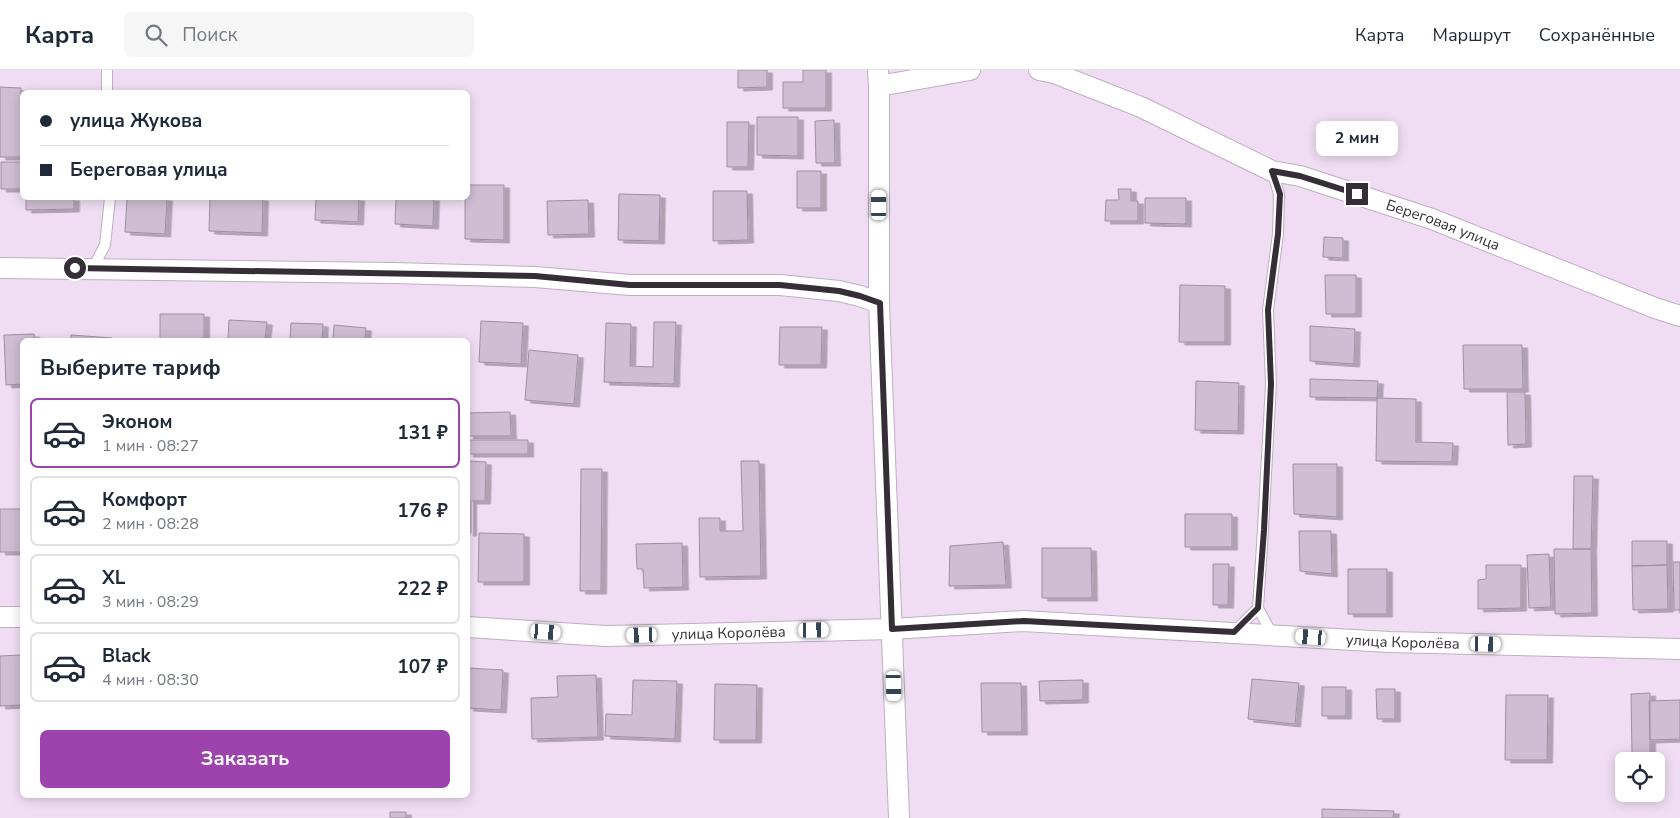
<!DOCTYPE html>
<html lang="ru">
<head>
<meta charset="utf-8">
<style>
  :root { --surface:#fff; --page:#f6f6f7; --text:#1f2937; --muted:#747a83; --line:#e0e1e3; --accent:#9c43ae }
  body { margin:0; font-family:"Nunito Sans",sans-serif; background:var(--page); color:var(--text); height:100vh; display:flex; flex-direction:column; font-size:19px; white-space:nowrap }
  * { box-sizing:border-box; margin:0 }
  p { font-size:16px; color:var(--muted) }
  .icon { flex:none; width:28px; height:28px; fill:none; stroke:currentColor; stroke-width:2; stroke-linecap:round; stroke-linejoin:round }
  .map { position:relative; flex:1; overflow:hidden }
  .side { position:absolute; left:20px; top:268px; width:450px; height:460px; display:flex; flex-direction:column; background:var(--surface); border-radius:8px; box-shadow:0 2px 12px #0003 }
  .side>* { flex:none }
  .top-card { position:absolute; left:20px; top:20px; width:450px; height:110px; border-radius:8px; box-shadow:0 2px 12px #0003; display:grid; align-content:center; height:110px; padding:0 20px; background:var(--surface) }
  .buttons { position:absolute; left:1615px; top:682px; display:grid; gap:10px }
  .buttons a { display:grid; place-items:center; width:50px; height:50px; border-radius:8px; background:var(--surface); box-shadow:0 2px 12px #0003; font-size:25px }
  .end { position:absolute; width:22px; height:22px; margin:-11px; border:6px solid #352e36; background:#fff; box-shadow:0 0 0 2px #fff }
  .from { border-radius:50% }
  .bubble { position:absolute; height:35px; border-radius:8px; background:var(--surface); box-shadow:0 2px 12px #0003; font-size:16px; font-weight:700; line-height:35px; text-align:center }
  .car { position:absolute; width:15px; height:30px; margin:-15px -8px; border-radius:6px; box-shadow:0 0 4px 1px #0007; background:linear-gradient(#fff 24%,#345 0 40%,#fff 0 76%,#345 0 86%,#fff 0) }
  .top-card b { display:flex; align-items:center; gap:18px; height:48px; font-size:19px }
  .top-card b+b { border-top:1px solid var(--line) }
  .top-card i { width:12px; height:12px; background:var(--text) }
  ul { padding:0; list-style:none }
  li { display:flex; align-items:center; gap:15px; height:70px; margin:0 10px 8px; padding:0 10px; border:2px solid var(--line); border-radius:8px }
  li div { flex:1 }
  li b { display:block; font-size:19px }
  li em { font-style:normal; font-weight:700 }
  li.on { border-color:var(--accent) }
  li>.icon { width:45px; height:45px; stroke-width:1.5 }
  h2 { padding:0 20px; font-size:22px; line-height:60px }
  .button { display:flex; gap:10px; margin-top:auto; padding:10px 20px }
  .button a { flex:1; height:58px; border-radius:8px; background:var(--accent); color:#fff; font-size:20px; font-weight:700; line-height:58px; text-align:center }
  header { display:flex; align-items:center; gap:30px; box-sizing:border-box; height:70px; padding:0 25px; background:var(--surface); border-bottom:1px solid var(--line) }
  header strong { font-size:24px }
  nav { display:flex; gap:28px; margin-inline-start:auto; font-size:18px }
  .search { width:350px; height:45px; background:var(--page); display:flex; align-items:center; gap:12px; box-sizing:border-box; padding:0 18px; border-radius:8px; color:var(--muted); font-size:19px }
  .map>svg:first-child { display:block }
</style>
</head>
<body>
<header>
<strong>Карта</strong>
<div class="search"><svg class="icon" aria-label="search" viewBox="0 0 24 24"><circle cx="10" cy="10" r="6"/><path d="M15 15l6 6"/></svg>Поиск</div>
<nav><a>Карта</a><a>Маршрут</a><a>Сохранённые</a></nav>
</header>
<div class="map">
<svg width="1680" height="748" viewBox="0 0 1680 748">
  <defs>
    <filter id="shadow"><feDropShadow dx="5.5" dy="3" stdDeviation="0" flood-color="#0004"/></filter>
  </defs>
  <rect width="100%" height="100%" fill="#f0ddf4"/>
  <path fill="#cfbdd3" stroke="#9f8ea2" filter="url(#shadow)" d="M738,0H767V17L738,18Z
    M803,0H826V38H783V12H803Z
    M0,17L21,18L22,87H0Z
    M757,47H798V86L757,85Z
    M834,50L835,93H816L815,51Z
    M727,52H749L748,97H727Z
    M1,92H22V119H1Z
    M797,101H821V138H797Z
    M468,115H504V170L465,169V128H468Z
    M1118,119H1131V131H1138V151H1105L1106,130H1119Z
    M713,121H747L748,170L713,171Z
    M619,124L660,125L659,171L618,170Z
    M26,128H74V139L26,140Z
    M127,128H167L165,164L125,162Z
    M210,128H263L262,163L209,161Z
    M316,128H359L358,152L315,150Z
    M396,128H434L433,156L395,154Z
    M1145,128H1186V154L1145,153Z
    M588,130L589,164L548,165L547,131Z
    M1324,167L1343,168V188L1323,187Z
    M1325,205H1356V244H1326Z
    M1180,215L1225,216V272H1179Z
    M160,244H204V270H160Z
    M229,250L267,252L265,270H228Z
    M481,251L523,253L521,294L479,292Z
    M654,252H676L674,314L604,312L606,253L631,254L630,296L653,297Z
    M291,253L323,254L322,270H290Z
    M334,255L366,258L365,270H333Z
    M1310,256L1355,259L1354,294L1310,291Z
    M780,257H822L821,295H779Z
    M34,264L35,270H22V314L6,315L4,265Z
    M71,265L112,268V270H71Z
    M1463,275H1522L1523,319H1464Z
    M529,280L578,285L574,334L525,330Z
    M1310,309L1378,311L1377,328L1310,327Z
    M1196,311L1239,313L1238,361L1195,360Z
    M1507,322H1525L1526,374L1508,375Z
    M1377,328L1416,329V372L1453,373L1452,392L1376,391Z
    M510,342L511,366H468V343Z
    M468,370H528V384H468Z
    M468,391L486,392L485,431H471V463H468Z
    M741,391H759L761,506L700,507L699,448H720V461H743Z
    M1293,394H1337V447L1294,444Z
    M581,399H602L601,521H580Z
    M1574,406H1593L1591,479H1573Z
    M0,439H22V482H0Z
    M1185,444H1232V477H1185Z
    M1299,461H1331L1332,504L1300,501Z
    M479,463L524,464V512H478Z
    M1632,471H1667V495L1632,496Z
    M1003,472L1006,515L949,516L950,476Z
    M682,473L683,517L644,518L643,499H637L636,474Z
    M1042,478H1091L1092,528H1042Z
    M1554,479H1591L1592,543L1555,544Z
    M1549,484L1551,537L1529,538L1527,485Z
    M1673,492H1680V540H1674Z
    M1213,494H1229L1228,535H1213Z
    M1486,495H1521V538L1478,539V510L1486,509Z
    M1667,495L1668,539L1633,540L1632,496Z
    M1348,499H1387V544H1348Z
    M22,585V635L0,636V586Z
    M468,598L503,600L501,640L468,638Z
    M596,605L598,667L532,669L531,628L558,627L557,606Z
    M1252,609L1299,613L1295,654L1248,649Z
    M633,610L677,611L675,669L605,666L606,644L632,645Z
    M1083,610V630L1040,631L1039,611Z
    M981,613H1021L1022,662H982Z
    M715,614L757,615L756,670H714Z
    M1322,617H1346V646H1322Z
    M1376,619H1395V649H1377Z
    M1650,623V685H1632L1631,624Z
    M1506,625H1548L1547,690H1505Z
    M1680,630V669L1650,670L1649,631Z
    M1322,739L1394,741L1393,748H1322Z
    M390,742H406V748H390Z"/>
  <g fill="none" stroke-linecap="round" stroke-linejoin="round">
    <g stroke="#bfadc3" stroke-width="12">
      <path id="service" d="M107,22V0
        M93,198L105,175L110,128
        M1234,562L1258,538
        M1272,564L1258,538L1263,459L1271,314L1268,240L1278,164L1279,124L1272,101"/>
    </g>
    <g stroke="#bfadc3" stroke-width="22">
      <g id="minor">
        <path d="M878,0L879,16V233L899,748"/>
        <path id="s1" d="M1039,0L1054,3L1141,37L1272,101L1300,106L1432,149L1655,238L1680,246"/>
        <path d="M879,16L970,0"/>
        <path d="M0,198L394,203L535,207L630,215H780L839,221L860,226L879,233"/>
        <path d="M0,547H22"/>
        <path id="s2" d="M468,557L606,566L892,559L1023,551L1389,572L1680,579"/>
      </g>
    </g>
    <use href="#service" stroke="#fff" stroke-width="10"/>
    <use href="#minor" stroke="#fff" stroke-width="20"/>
  </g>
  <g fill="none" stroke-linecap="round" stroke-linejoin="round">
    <path stroke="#352e36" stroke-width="6" d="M75,198L535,206L630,215H780L839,221L860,226L880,233L892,559L1024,551L1234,562L1258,538L1264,460L1271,314L1268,240L1278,164L1280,124L1272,101L1300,106L1357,124"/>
  </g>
  <g text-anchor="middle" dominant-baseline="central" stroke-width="5" stroke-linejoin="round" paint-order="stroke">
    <g font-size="15" fill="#352e36" stroke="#f0ddf4">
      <text stroke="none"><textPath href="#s1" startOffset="434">Береговая улица</textPath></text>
      <text stroke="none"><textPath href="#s2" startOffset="261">улица Королёва</textPath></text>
      <text stroke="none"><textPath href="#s2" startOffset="936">улица Королёва</textPath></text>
    </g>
  </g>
</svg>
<div class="buttons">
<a><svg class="icon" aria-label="locate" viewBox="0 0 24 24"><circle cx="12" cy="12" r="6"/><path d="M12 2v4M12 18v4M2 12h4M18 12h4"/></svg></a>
</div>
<i class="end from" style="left:75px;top:198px"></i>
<i class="end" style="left:1357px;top:124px"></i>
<div class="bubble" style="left:1316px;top:51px;width:82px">2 мин</div>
<i class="car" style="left:879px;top:135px;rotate:0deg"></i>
<i class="car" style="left:814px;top:560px;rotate:89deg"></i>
<i class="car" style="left:546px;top:562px;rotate:94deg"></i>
<i class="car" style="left:642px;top:565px;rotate:268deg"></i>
<i class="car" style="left:1311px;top:567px;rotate:274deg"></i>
<i class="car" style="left:1486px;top:574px;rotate:91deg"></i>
<i class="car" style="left:894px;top:616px;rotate:178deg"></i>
<div class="top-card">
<b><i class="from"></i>улица Жукова</b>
<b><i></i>Береговая улица</b>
</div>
<section class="side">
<h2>Выберите тариф</h2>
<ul>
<li class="on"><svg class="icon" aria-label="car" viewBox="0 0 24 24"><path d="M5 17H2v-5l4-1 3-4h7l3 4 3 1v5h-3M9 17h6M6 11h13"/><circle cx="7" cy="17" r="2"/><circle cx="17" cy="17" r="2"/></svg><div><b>Эконом</b><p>1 мин · 08:27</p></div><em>131 ₽</em></li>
<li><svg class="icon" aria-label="car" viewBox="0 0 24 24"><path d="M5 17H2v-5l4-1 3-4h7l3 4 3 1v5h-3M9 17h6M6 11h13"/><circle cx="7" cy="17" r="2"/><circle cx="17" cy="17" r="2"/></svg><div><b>Комфорт</b><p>2 мин · 08:28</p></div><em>176 ₽</em></li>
<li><svg class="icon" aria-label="car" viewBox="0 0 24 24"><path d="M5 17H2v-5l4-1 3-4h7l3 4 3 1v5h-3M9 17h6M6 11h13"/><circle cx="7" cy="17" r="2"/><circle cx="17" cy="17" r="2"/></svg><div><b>XL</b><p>3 мин · 08:29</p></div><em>222 ₽</em></li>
<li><svg class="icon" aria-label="car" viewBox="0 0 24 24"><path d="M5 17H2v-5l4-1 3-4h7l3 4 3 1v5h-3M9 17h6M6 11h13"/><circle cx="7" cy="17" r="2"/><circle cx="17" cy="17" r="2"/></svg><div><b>Black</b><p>4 мин · 08:30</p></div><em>107 ₽</em></li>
</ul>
<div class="button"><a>Заказать</a></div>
</section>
</div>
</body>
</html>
